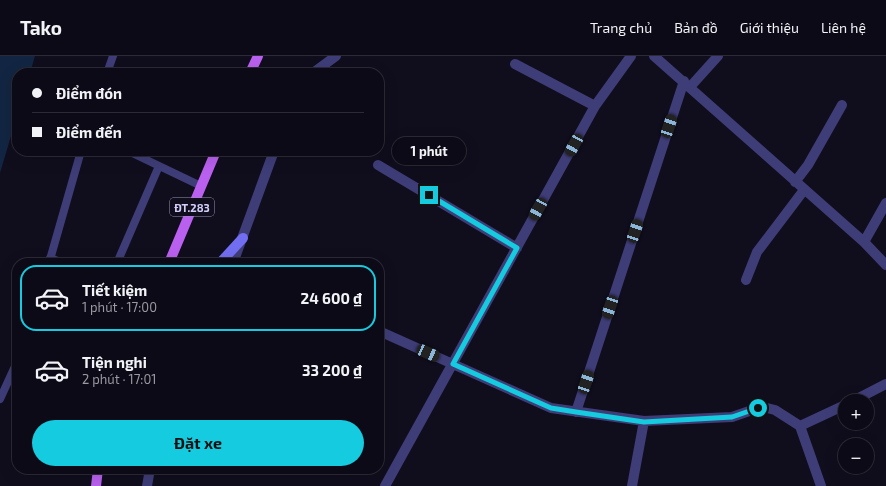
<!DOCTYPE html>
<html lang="vi">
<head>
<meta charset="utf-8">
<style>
  :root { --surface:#0c0a16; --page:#1a1823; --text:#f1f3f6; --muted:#9a9aa1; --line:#2c2b35; --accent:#15cbdf }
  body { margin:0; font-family:"Exo 2",sans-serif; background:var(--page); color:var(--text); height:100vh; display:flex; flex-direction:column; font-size:15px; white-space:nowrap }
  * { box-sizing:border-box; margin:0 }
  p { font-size:13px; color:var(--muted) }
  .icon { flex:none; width:22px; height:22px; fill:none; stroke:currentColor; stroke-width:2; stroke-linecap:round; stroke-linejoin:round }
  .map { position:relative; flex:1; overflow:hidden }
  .details { position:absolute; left:12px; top:202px; width:372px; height:216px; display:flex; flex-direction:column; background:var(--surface); border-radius:16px; box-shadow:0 4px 16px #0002,0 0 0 1px var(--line) }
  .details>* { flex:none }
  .top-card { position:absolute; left:12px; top:12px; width:372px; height:88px; border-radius:16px; box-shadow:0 4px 16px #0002,0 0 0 1px var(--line); display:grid; align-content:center; height:88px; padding:0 20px; background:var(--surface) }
  .fabs { position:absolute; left:838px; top:338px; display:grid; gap:8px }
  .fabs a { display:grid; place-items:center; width:36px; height:36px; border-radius:50%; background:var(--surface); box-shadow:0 4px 16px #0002,0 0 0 1px var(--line); font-size:20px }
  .end { position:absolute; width:18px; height:18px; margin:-9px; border:5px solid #15cbdf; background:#111; box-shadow:0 0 0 2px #111 }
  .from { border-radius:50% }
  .bubble { position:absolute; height:28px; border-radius:14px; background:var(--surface); box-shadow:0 4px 16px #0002,0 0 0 1px var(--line); font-size:13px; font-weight:700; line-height:28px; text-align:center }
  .car { position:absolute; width:12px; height:24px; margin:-12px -6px; border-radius:5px; box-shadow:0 0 3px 1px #0007; background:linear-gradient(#222 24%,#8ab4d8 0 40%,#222 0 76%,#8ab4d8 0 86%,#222 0) }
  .top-card b { display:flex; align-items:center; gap:14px; height:38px; font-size:15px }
  .top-card b+b { border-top:1px solid var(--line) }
  .top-card i { width:10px; height:10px; background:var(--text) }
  ul { padding:7px 0 0; list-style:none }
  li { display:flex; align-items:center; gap:12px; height:66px; margin:0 8px 6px; padding:0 12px; border:2px solid transparent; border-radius:16px }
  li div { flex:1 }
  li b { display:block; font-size:15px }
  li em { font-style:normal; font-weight:700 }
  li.current { border-color:var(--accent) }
  li>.icon { width:36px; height:36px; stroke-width:1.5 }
  .button { display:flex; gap:8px; margin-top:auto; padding:8px 20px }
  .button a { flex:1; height:46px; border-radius:24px; background:var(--accent); color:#111; font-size:16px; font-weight:700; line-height:46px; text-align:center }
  header { display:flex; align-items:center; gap:24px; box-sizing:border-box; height:56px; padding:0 20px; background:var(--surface); border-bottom:1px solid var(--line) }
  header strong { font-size:19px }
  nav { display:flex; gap:22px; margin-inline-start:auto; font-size:14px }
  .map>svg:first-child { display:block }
</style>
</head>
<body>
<header>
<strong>Tako</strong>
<nav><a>Trang chủ</a><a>Bản đồ</a><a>Giới thiệu</a><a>Liên hệ</a></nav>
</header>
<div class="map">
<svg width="886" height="430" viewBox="0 0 886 430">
  <rect width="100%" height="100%" fill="#100e1d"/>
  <path fill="#122542" d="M0,0H35L30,17H17V60L0,117Z"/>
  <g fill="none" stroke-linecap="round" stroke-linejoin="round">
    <path stroke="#3f3d78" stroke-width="8" d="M107,17L113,0
      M128,95L201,130
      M50,202L63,207
      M49,207L81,95
      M117,207L159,110
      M0,343L17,306"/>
    <path stroke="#3f3d78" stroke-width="10" d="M654,0L864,186L886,209
      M515,8L595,50
      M313,17L336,0
      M690,31L718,0
      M378,109L517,192
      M795,126L808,109L842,49
      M864,186L886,147
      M233,207L274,95
      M746,224L757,196L804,134
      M379,275L551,352L644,365L732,361L758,352H767L775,354L800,370L845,349
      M853,345L886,328
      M576,356L684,25
      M800,370L821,430
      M147,430L150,413
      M385,430L595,50L631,0
      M632,430L644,365"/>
    <path stroke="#726ef1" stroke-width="10" d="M220,207L243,182"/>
    <path stroke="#ba60f0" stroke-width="10" d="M250,17L258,0
      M169,207L216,95
      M96,430L98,413"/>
  </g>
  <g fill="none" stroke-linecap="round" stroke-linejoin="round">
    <path stroke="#15cbdf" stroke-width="5" d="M429,139L517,192L453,308L551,352L576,356L644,366L732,361L758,352"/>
  </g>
  <g text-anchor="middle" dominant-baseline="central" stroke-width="3" stroke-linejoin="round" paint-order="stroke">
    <rect fill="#100e1d" stroke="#9894b8" stroke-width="1" x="170" y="142" width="44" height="18" rx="3"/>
    <g font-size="11" font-weight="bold" fill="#d3cefa">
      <text x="192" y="151">ĐT.283</text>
    </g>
  </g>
</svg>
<div class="fabs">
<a>+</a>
<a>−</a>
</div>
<i class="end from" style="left:758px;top:352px"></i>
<i class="end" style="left:429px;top:139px"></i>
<div class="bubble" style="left:392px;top:81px;width:74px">1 phút</div>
<i class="car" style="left:669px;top:70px;rotate:18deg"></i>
<i class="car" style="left:574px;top:89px;rotate:209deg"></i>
<i class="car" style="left:538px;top:153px;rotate:209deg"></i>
<i class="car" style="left:635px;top:175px;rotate:18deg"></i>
<i class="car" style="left:610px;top:251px;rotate:198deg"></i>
<i class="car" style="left:428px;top:297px;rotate:114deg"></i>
<i class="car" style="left:586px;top:326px;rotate:18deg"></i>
<div class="top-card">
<b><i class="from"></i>Điểm đón</b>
<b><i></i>Điểm đến</b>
</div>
<section class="details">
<ul>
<li class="current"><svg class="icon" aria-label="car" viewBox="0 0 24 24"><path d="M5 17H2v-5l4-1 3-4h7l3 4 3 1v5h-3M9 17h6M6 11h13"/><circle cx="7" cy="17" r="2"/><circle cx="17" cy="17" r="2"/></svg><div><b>Tiết kiệm</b><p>1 phút · 17:00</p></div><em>24 600 ₫</em></li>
<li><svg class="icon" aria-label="car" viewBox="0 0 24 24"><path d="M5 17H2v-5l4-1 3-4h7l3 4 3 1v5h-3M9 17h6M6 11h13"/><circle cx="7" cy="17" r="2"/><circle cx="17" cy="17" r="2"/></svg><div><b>Tiện nghi</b><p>2 phút · 17:01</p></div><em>33 200 ₫</em></li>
</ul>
<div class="button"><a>Đặt xe</a></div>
</section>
</div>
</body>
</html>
